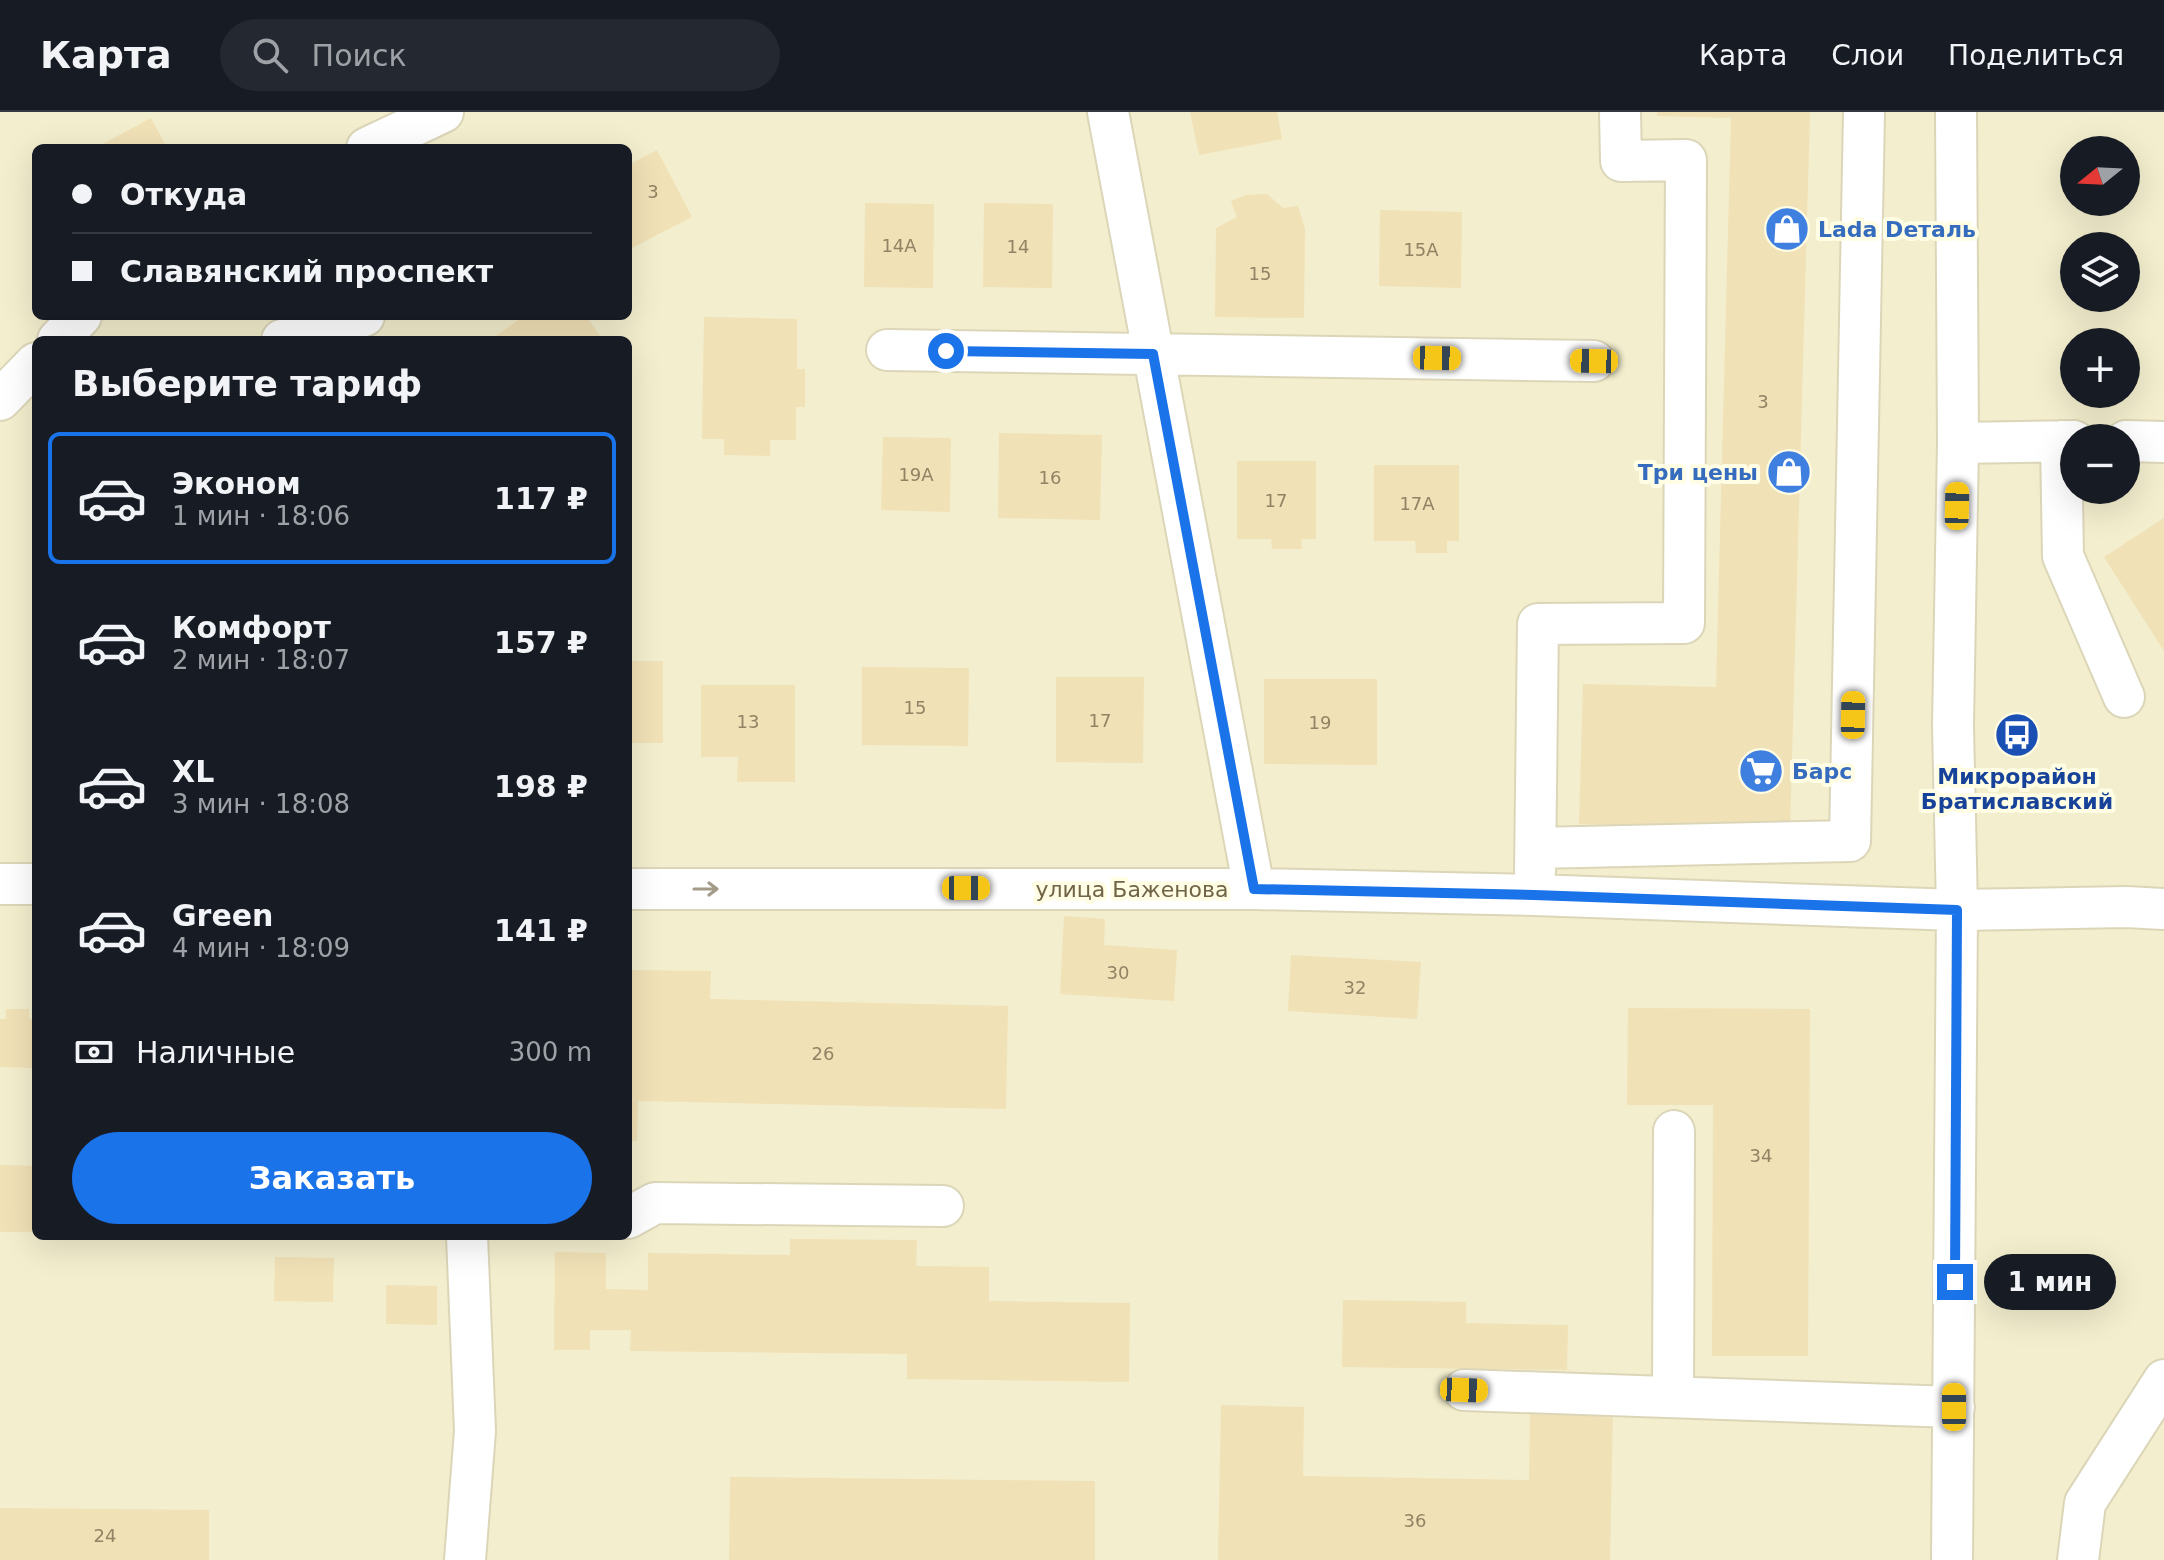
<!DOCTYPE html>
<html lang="ru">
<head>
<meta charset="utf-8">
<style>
  :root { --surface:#171b24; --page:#242831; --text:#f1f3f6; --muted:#9ea1a6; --line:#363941; --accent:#1a73e8 }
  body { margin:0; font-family:"DejaVu Sans",sans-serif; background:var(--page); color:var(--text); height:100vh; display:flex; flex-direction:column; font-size:30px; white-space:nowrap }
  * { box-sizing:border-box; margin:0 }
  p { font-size:26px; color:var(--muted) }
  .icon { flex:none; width:44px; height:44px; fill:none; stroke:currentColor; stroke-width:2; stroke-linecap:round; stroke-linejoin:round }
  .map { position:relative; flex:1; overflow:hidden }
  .side { position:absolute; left:32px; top:224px; width:600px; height:904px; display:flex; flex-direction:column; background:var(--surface); border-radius:12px; box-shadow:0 8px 32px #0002 }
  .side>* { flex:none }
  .banner { position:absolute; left:32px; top:32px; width:600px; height:176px; border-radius:12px; box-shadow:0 8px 32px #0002; display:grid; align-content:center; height:176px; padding:0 40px; background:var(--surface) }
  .needle { width:52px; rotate:252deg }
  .buttons { position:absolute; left:2060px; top:24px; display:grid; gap:16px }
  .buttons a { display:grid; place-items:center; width:80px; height:80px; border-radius:50%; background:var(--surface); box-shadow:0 8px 32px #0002; font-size:40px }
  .end { position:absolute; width:36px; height:36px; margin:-18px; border:10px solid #1a73e8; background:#fff; box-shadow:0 0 0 4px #fff }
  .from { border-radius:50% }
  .bubble { position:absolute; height:56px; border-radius:28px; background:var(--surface); box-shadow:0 8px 32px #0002; font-size:26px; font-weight:600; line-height:56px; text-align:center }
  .car { position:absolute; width:24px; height:48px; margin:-24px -12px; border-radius:10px; box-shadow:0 0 6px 2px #0007; background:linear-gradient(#f5c518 24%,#345 0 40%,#f5c518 0 76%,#345 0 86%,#f5c518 0) }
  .banner b { display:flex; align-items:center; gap:28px; height:76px; font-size:30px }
  .banner b+b { border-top:2px solid var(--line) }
  .banner i { width:20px; height:20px; background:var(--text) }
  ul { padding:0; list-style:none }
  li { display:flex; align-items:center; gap:24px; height:132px; margin:0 16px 12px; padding:0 24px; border:4px solid transparent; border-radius:12px }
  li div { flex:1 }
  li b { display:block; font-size:30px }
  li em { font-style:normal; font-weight:600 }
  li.selected { border-color:var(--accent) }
  li>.icon { width:72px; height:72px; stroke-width:1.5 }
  h2 { padding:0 40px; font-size:36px; line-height:96px }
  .pay { display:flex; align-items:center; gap:20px; height:88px; padding:0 40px; font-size:30px }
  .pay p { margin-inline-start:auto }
  .button { display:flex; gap:16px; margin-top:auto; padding:16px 40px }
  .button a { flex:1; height:92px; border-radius:48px; background:var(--accent); color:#fff; font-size:32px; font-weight:600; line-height:92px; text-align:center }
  header { display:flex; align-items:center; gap:48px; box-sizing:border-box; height:112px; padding:0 40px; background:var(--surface); border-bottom:2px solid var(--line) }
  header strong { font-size:38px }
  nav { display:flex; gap:44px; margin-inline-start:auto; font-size:28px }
  .search { width:560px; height:72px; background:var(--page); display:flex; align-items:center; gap:20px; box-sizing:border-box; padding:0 28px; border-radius:44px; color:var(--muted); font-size:30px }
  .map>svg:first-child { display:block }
</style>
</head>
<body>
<header>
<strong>Карта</strong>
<div class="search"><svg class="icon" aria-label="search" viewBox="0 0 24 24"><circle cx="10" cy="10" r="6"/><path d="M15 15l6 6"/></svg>Поиск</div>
<nav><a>Карта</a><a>Слои</a><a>Поделиться</a></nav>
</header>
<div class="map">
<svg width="2164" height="1448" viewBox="0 0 2164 1448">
  <rect width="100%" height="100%" fill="#fcfadf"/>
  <path fill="#f3eecd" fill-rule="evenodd" d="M0,0H2164V1448H0ZM36,36H628V204H36ZM2074,38H2126V90H2074ZM2074,134H2126V186H2074ZM36,228H628V1124H36ZM2074,230H2126V282H2074ZM2074,326H2126V378H2074Z"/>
  <path fill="#f1e1b7" d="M1190,0H1277L1282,27L1199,43Z
    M1657,0H1810L1790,718L1579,712L1583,572L1716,575L1731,6L1657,4Z
    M151,6L167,36H95Z
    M657,38L692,105L628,138V53Z
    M1267,82L1283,96L1298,94L1305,117L1304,206L1215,205L1216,116L1237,105L1231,89L1246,83Z
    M865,91L934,92L933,176L864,175Z
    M984,91L1053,92L1052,176L983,175Z
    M1380,98L1462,100L1461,176L1379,174Z
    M524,204H586L603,228H490Z
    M704,205L797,207V257H805V295H796V328H770V344L724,343V327H702Z
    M999,321L1102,323L1100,408L998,406Z
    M883,325L951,326L950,400L881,398Z
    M1237,349H1316V427H1301L1302,437H1272L1271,427H1237Z
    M1374,353H1459V429H1447V441H1416L1415,429H1374Z
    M2164,406V539L2104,445Z
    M628,549H663V631H628Z
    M862,555L969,556L968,634L862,633Z
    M1056,565H1144L1143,651L1056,650Z
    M1264,567H1377V653L1264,652Z
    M701,573H795V670H737L738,645H701Z
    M1064,804L1105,807L1104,833L1177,838L1174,889L1060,882Z
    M1291,843L1421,850L1417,907L1288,899Z
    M628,858L711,859L710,887L1008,894L1006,997L638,989L637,1029H628Z
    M1628,896L1810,897L1808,1244H1712L1713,993H1627Z
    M6,897H29V907H36V956L0,955V907H6Z
    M0,1053L36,1054V1120H0Z
    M790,1127L917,1128L916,1154L989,1155V1189L1130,1191L1129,1270L907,1267V1242L630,1239L631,1218H590V1238H554L555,1140L606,1141V1177L648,1178V1141L790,1143Z
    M275,1145L334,1146L333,1190L274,1189Z
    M386,1173L437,1174V1213L386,1212Z
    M1343,1188L1466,1190V1211L1568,1213L1567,1258L1342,1255Z
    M1221,1293L1304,1295L1303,1364L1529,1368L1530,1296L1613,1297L1610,1448H1218Z
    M730,1365L1095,1369V1448H729Z
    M0,1396L209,1398V1448H0Z"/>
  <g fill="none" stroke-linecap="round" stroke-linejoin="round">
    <g stroke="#dcd6b9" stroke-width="44">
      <path id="minor" d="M1108,0L1254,777
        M367,36L443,0
        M58,228L81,204
        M282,228L311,221L364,204
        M887,238L1594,249
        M0,288L36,251
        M2061,329L2063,444L2124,585
        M2126,329L2164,330
        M1958,331L2074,329
        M1536,736L1850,729L1864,0
        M1535,760L1538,512L1684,511L1686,48L1621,49L1620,0
        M0,772H36
        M628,777H1254L1534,783L1957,798L2126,795L2164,797
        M628,1106L655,1091L943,1094
        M1464,1278L1954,1295
        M1673,1285L1674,1019
        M465,1448L475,1319L467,1124
        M1952,1448L1957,798L1953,613L1958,331L1956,0
        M2078,1448L2085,1391L2164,1268"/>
    </g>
    <use href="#minor" stroke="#fff" stroke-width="40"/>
  </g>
  <defs><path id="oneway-shaft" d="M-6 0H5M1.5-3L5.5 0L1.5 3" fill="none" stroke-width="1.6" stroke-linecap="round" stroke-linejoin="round" transform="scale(2)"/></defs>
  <use stroke="#a39a87" href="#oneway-shaft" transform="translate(706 777)"/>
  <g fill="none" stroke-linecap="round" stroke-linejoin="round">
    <path stroke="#1a73e8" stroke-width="10" d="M946,239L1153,242L1254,777L1534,783L1957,798L1955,1170"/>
  </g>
  <defs>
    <g id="shop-disc" transform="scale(2.3)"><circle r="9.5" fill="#3f7fe0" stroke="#fffde4"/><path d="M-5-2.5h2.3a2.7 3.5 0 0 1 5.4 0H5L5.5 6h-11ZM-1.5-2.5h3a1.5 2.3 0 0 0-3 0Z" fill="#fff"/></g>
    <g id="bus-disc" transform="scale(2.3)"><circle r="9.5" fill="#1a4fb4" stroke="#fffde4"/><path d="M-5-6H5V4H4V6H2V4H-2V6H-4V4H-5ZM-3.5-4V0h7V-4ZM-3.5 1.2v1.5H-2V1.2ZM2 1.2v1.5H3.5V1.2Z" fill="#fff"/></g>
    <g id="supermarket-disc" transform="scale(2.3)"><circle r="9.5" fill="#3f7fe0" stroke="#fffde4"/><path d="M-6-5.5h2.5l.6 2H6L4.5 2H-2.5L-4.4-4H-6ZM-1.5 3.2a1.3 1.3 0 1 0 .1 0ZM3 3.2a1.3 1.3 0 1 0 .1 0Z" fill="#fff"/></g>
  </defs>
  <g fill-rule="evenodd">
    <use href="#shop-disc" x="1787" y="117"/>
    <use href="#shop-disc" x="1789" y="360"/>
    <use href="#bus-disc" x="2017" y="623"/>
    <use href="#supermarket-disc" x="1761" y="659"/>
  </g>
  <g text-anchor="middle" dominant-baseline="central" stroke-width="8" stroke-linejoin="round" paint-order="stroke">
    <g font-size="18" fill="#918363">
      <text x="653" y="79">3</text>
      <text x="899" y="133">14А</text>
      <text x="1018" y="134">14</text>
      <text x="1421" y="137">15А</text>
      <text x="1260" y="161">15</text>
      <text x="1763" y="289">3</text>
      <text x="916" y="362">19А</text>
      <text x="1050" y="365">16</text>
      <text x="1276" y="388">17</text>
      <text x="1417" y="391">17А</text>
      <text x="915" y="595">15</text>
      <text x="1100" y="608">17</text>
      <text x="748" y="609">13</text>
      <text x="1320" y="610">19</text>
      <text x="1118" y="860">30</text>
      <text x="1355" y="875">32</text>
      <text x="823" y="941">26</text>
      <text x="1761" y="1043">34</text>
      <text x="1415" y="1408">36</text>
      <text x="105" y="1423">24</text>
    </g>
    <g font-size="22" font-weight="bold" fill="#366cbe" stroke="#fffde4" text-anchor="start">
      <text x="1818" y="117">Lada Dеталь</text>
      <text x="1758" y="360" text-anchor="end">Три цены</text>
      <text x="1792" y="659">Барс</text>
    </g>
    <g font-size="22" font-weight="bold" fill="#164399" stroke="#fffde4">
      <text x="2017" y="664">Микрорайон<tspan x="2017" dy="25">Братиславский</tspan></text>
    </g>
    <g font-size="22" fill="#716447" stroke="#fffde4">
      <text x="1132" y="777">улица Баженова</text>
    </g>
  </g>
</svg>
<div class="buttons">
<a><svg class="needle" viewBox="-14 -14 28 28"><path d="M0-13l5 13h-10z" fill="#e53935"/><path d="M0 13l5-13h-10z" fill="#9ea1a6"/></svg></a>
<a><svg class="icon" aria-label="layers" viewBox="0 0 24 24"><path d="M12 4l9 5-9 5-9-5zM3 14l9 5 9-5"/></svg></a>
<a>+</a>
<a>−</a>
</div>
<i class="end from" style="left:946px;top:239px"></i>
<i class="end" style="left:1955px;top:1170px"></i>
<div class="bubble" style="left:1984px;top:1142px;width:132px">1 мин</div>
<i class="car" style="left:1437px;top:246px;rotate:91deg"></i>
<i class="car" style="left:1594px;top:249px;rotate:271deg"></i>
<i class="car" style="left:1957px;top:394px;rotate:1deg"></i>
<i class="car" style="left:1853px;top:603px;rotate:1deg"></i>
<i class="car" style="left:966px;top:776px;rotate:90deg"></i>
<i class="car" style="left:1464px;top:1278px;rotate:92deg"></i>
<i class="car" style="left:1954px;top:1295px;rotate:0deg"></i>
<div class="banner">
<b><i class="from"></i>Откуда</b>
<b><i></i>Славянский проспект</b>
</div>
<section class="side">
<h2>Выберите тариф</h2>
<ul>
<li class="selected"><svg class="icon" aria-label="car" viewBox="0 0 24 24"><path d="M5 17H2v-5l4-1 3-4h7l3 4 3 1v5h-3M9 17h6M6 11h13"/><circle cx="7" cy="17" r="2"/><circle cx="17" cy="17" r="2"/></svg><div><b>Эконом</b><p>1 мин · 18:06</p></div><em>117 ₽</em></li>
<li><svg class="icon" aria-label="car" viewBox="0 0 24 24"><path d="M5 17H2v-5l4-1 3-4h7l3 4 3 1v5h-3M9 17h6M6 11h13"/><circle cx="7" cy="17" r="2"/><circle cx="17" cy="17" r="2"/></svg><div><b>Комфорт</b><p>2 мин · 18:07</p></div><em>157 ₽</em></li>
<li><svg class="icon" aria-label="car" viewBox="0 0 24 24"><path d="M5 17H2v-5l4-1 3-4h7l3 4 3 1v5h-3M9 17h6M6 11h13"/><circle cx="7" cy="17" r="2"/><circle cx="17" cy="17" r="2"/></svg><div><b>XL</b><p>3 мин · 18:08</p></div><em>198 ₽</em></li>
<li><svg class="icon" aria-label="car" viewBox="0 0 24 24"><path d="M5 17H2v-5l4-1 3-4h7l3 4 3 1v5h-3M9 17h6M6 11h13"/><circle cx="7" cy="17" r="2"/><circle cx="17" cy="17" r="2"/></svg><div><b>Green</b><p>4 мин · 18:09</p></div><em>141 ₽</em></li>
</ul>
<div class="pay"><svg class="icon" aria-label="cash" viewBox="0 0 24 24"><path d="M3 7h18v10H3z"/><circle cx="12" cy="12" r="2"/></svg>Наличные<p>300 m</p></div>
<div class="button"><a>Заказать</a></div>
</section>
</div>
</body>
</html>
